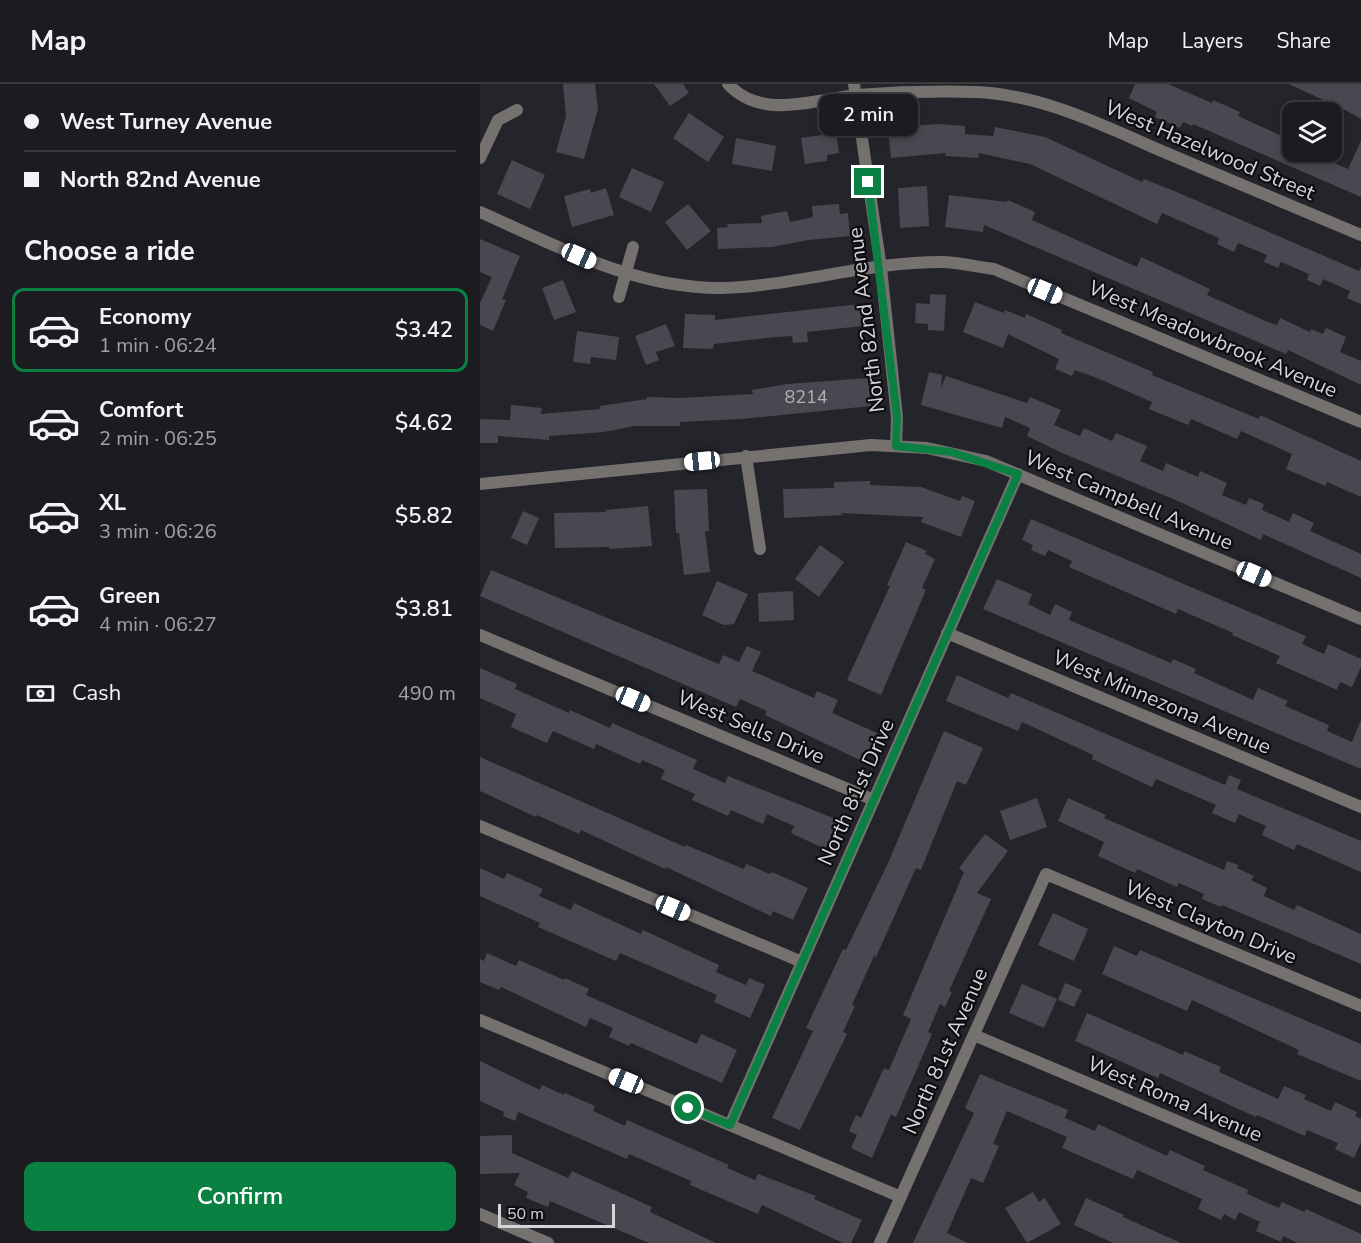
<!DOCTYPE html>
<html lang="en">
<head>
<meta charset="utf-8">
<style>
  :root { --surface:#1b1b20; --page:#242429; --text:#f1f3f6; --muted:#a0a1a5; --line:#39393e; --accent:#0b8043 }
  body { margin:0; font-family:"Nunito Sans",sans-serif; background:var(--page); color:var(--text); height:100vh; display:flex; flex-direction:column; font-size:22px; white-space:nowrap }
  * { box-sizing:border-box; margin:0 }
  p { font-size:20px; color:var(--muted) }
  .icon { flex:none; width:33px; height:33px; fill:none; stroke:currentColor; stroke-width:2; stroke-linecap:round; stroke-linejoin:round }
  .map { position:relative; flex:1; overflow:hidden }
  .drawer { display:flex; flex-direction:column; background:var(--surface); width:480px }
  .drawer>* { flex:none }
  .banner { display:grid; align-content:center; height:132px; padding:0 24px; background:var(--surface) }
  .controls { position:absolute; left:802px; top:18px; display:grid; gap:12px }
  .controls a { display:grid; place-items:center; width:60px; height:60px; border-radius:12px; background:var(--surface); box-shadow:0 3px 9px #0003,0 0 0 2px var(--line); font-size:30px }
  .scale { position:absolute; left:18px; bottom:15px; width:117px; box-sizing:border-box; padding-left:6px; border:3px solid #d5d5d9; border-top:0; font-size:16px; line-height:21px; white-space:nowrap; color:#d5d5d9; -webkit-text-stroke:4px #0d0d10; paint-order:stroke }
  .end { position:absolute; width:27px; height:27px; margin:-14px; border:8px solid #0b8043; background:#fff; box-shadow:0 0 0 3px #fff }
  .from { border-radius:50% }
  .bubble { position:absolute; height:42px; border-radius:12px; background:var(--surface); box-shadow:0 3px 9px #0003,0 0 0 2px var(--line); font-size:20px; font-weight:600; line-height:42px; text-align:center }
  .car { position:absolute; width:18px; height:36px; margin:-18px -9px; border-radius:8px; box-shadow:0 0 4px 2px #0007; background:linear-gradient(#fff 24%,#345 0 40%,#fff 0 76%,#345 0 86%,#fff 0) }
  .banner b { display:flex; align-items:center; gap:21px; height:57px; font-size:22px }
  .banner b+b { border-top:2px solid var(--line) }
  .banner i { width:15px; height:15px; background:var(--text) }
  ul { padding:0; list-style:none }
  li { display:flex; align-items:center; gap:18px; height:84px; margin:0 12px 9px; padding:0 12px; border:3px solid transparent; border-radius:12px }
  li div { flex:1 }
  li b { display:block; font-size:22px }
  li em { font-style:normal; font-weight:600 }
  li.current { border-color:var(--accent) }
  li>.icon { width:54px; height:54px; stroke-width:1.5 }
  h2 { padding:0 24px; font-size:27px; line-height:72px }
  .pay { display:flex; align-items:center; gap:15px; height:66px; padding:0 24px; font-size:22px }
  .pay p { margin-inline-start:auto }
  .action { display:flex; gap:12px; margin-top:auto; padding:12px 24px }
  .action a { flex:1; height:69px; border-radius:12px; background:var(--accent); color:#fff; font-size:24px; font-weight:600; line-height:69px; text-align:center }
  header { display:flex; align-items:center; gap:36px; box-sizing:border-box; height:84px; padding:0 30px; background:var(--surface); border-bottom:2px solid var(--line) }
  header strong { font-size:28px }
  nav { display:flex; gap:33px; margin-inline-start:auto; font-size:21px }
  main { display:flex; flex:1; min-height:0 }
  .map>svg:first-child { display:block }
</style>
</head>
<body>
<header>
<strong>Map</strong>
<nav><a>Map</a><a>Layers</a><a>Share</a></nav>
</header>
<main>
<section class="drawer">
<div class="banner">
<b><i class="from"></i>West Turney Avenue</b>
<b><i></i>North 82nd Avenue</b>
</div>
<h2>Choose a ride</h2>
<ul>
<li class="current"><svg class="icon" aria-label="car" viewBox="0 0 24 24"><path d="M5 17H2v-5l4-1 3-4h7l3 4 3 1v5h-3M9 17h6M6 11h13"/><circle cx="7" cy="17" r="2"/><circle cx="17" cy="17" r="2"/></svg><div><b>Economy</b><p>1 min · 06:24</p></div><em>$3.42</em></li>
<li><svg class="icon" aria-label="car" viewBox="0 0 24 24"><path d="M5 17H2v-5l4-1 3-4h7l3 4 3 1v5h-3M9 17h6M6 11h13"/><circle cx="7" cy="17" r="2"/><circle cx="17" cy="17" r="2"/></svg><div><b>Comfort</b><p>2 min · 06:25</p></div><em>$4.62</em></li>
<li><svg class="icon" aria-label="car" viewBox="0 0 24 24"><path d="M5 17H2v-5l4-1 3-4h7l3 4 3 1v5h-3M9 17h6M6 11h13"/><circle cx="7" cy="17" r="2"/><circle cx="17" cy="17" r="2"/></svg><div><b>XL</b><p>3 min · 06:26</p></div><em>$5.82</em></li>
<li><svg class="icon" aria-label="car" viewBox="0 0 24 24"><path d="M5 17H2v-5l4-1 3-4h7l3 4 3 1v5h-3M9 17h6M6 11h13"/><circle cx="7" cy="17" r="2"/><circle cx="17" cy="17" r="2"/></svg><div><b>Green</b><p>4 min · 06:27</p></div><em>$3.81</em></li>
</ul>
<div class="pay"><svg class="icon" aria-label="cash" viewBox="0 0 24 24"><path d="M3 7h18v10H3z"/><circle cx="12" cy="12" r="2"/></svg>Cash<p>490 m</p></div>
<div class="action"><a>Confirm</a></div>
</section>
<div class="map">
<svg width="881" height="1159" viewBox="0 0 881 1159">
  <rect width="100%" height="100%" fill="#24242b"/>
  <path fill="#484850" d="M83,0H115L118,25L104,75L76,68L86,32Z
    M174,0H203L209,9L190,22Z
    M655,0H688L732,19L733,16L760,28L758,32L813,57V68H851L847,76L868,85L881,57V113L713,40L712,42L703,38L700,44L675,33L677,28L649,14Z
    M809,0H881V35L867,27Z
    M209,29L244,53L228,78L193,54Z
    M457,40L485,42V50L513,52L515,43L565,53L662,98L664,95L699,109L879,187L881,183V220L867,214L870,207L843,195L840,202L827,196L829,190L801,178L798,184L784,178L787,171L758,159L754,168L737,160L739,154L682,129L677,140L550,80L499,69L498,74L465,72L466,69L411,74L408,44Z
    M356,49L359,69L347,71V77L325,80L321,54Z
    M256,54L296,62L292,87L252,80Z
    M32,76L65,91L50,125L17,110Z
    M152,84L184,98L171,128L139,113Z
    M447,102L449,142L420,144L418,104Z
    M126,104L134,131L92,143L84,112L110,105L111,109Z
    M469,111L527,118L528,116L555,128L552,136L657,183L661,173L730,205L727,211L788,238L797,241L800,234L830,248L831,245L843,250L846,244L866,253L860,268L881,277V301L808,266L806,270L504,141L503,148L465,143Z
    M208,120L231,147L207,166L185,138Z
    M359,120L360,130L368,129L370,152L328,156L292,163L238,165L237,144L248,143L247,140L282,139L281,132L307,127L310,138L333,133L332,122Z
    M0,155L40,172L22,215L26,216L13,247L0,241V219L12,193L0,188Z
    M83,196L96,228L74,236L62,204Z
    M450,210L466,211L464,247L448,246V240L435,239L436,219L450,220Z
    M495,218L524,229L525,226L545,234L546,230L582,246L581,249L673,288L672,291L779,335L780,331L881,377V413L847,398L845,402L806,385L812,370L761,347L757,355L711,335L708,341L669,325L672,318L617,294L595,286L592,292L575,285L579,275L528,250L523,264L483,248Z
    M380,220L382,242L327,248L328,258L313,259L312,252L296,253L234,260L233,265L203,264L205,230L235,231V236Z
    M186,240L195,262L176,268L179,276L166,281L155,252Z
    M97,247L139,253L136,276L111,273L110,280L93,278Z
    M449,288L462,291L461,304L466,292L547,319L550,313L581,326L574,341L600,352L604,344L632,357L636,349L667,362L660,377L683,387L686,379L718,393L720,387L747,399L742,411L766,421L769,414L784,420L782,426L809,438L813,429L834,439L830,447L881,470V494L783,450L781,456L698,417L582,369L547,352L550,344L525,333L522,344L441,321Z
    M388,294L391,322L261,335L200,338V342H154L124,348L69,352V356L18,352V359H0V335L30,336L31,321L62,324L61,330L120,325V322L167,315V313L200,314L273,310L272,306L307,300Z
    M390,397V401L441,403L480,417L482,412L495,417L481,453L441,438L443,433L360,429L364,431L304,434L303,405L354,404V398Z
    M227,405L229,447H225L230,488L204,491L199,449H196L194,406Z
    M168,422L172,462L129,465V463L75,464L74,429L126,428V426Z
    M43,427L59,434L47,461L31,454Z
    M551,435L826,552L822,560L844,570L848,560L881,575V583L872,603L860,598L857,606L796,579L800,572L752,551L753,549L698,525L696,530L589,483L592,477L568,466L565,472L551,466L553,461L542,456Z
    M426,458L447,467L445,470L455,475L442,504L446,506L401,611L367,596L410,502L407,501Z
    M340,461L364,478L339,513L315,495Z
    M11,486L239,580L243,571L259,578L267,562L281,568L272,587L334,614L337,607L358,616L352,629L397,649L384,678L285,631L287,627L260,615L256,623L0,512Z
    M517,495L552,510L548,520L570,531L575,520L592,528L589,536L691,579L693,575L716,585L714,589L773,616L778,604L808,617L805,622L849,641L847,647L872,658L881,636V685L503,525Z
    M237,497L268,510L254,540L244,541L222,531Z
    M313,507L314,536L279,538L278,509Z
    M0,584L37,600L35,605L89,629L90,626L130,644L132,639L217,676L213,685L245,699L248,692L358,736L345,765L311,749L314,742L287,730L283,740L251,726L248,732L212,716L215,710L181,695L185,686L162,676L160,680L116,660L114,665L73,647L67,659L31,643L36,630L0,614Z
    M477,591L528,614L531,609L745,701L749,691L761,696L757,705L881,757V788L817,760L814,766L782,751L786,742L759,730L755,739L732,729L736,721L676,695L672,703L612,675L613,671L542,638L538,647L466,617Z
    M464,647L503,664L486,701L477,697L441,786L436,784L396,873L394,872L372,921L375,922L363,948L367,950L320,1046L292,1034L333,947L326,944L363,865L366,866L408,779Z
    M0,673L205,763L206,761L264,785L266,780L290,790L292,788L328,804L313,836L293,827L291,832L186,783L185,785L101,746L99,750L57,731L56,733L0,707Z
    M557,714L567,743L530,756L520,727Z
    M588,714L626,731L624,734L744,786L747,777L758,781L757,784L774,792L771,796L787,804L784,812L814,826L817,821L881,850V880L742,821L741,823L722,815L724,810L699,799L697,803L657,785L655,789L618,772L624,758L578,737Z
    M505,750L528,767L497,809L511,815L469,907L472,908L465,923L460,920L448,948L452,950L416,1033L411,1030L392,1074L371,1064L377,1051L369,1047L376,1031L381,1034L404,984L409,986L431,935L423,931L484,788L479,784Z
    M0,784L24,795L27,789L63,805L59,812L91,826L94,819L161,850L163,846L239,881L236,888L266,901L269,894L285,901L270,934L234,918L237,911L140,869L136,877L58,843L60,839L0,812Z
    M573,829L608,845L594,877L558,861Z
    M634,862L657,872L660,866L881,960V997L817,970L819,966L712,916L707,927L622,890Z
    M7,869L36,882L39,876L84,896L85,894L109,905L106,911L217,960L221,950L257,966L242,999L151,959L149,962L129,953L133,944L110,934L106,943L21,903L19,906L0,898V875L4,877Z
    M585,899L602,906L594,923L578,916Z
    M542,900L577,915L564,944L529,929Z
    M607,929L703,971L704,967L741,983L739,988L798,1015L804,1002L826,1011L824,1015L851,1027L855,1018L877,1028L875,1032L881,1035V1058L874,1074L855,1065L858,1059L827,1046L825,1052L777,1031L776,1033L680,989L678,994L595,957Z
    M0,977L60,1006L62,1001L84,1011L85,1009L115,1022L113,1027L145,1042L147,1036L249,1081L247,1084L275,1096L278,1090L336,1112L334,1115L382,1136L371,1159H363L282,1121L278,1130L210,1101L211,1097L149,1070L147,1075L38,1028L35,1037L23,1032L24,1028L0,1017Z
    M500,990L588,1026L585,1034L615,1047L618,1040L687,1072L690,1066L725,1082L723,1086L768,1106L767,1110L799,1124L802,1118L824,1128L826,1125L881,1150V1159H818L803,1152L801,1158L776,1147L780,1138L759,1128L755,1136L744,1130L741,1136L718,1125L722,1115L657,1086L653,1095L582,1064L587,1053L527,1027L513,1060L519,1062L503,1099L491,1094L467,1149L488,1159H433L494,1029L485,1024Z
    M32,1051V1069L88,1094L92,1087L172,1123L170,1128L236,1159H169L70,1117L68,1123L46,1114L48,1108L34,1101L40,1089L0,1090V1052Z
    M553,1108L559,1118L565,1114L581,1140L547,1159L525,1124Z
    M606,1114L644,1131L643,1133L701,1159H633L594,1141Z"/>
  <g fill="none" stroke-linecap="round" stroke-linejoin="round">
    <path stroke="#75716f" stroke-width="12" d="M248,0C282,37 334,15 377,11C416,8 456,7 495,8C561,10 624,42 684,68C750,96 815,123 881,151
      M374,0L401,184L417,333L416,362
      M0,74L18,36L37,26
      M0,128C77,162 155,205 242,204C316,202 390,177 464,178C481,179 498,183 514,185L881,338
      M139,213L153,163
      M266,372L280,465
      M0,400L391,361L447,364L506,377L881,535
      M467,549L881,723
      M0,551L394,716
      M0,742L322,878
      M0,936L421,1113
      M494,951L881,1115
      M250,1041L538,390
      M0,1130L68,1159
      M400,1159L566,790L881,922"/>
  </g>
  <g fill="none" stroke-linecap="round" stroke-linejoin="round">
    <path stroke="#0b8043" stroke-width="8" d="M208,1024L250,1041L538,390L471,368L416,362L417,333L388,98"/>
  </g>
  <g text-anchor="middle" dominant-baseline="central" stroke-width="4.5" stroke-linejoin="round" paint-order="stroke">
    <g font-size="18" fill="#b2b2b7">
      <text x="326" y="313">8214</text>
    </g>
    <g font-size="21" fill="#d5d5d9" stroke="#0d0d10">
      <text transform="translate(730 66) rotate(23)">West Hazelwood Street</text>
      <text transform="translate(386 236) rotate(-97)">North 82nd Avenue</text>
      <text transform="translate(733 255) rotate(23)">West Meadowbrook Avenue</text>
      <text transform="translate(649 416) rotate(23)">West Campbell Avenue</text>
      <text transform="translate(682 618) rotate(23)">West Minnezona Avenue</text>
      <text transform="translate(271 643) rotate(23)">West Sells Drive</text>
      <text transform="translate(376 708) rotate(-66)">North 81st Drive</text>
      <text transform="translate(731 838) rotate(23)">West Clayton Drive</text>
      <text transform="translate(465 967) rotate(-66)">North 81st Avenue</text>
      <text transform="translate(695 1015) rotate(23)">West Roma Avenue</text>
    </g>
  </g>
</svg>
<div class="controls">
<a><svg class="icon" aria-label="layers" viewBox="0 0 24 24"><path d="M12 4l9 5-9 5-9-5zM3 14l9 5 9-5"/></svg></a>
</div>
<div class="scale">50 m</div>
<i class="end from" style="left:208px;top:1024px"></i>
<i class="end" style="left:388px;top:98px"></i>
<div class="bubble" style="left:339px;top:10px;width:99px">2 min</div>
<i class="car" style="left:99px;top:172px;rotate:114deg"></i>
<i class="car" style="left:565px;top:207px;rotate:113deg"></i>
<i class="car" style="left:222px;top:377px;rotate:264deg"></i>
<i class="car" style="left:774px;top:490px;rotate:113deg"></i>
<i class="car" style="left:153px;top:615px;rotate:113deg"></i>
<i class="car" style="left:193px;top:824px;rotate:113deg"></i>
<i class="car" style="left:146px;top:997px;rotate:293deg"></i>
</div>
</main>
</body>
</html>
